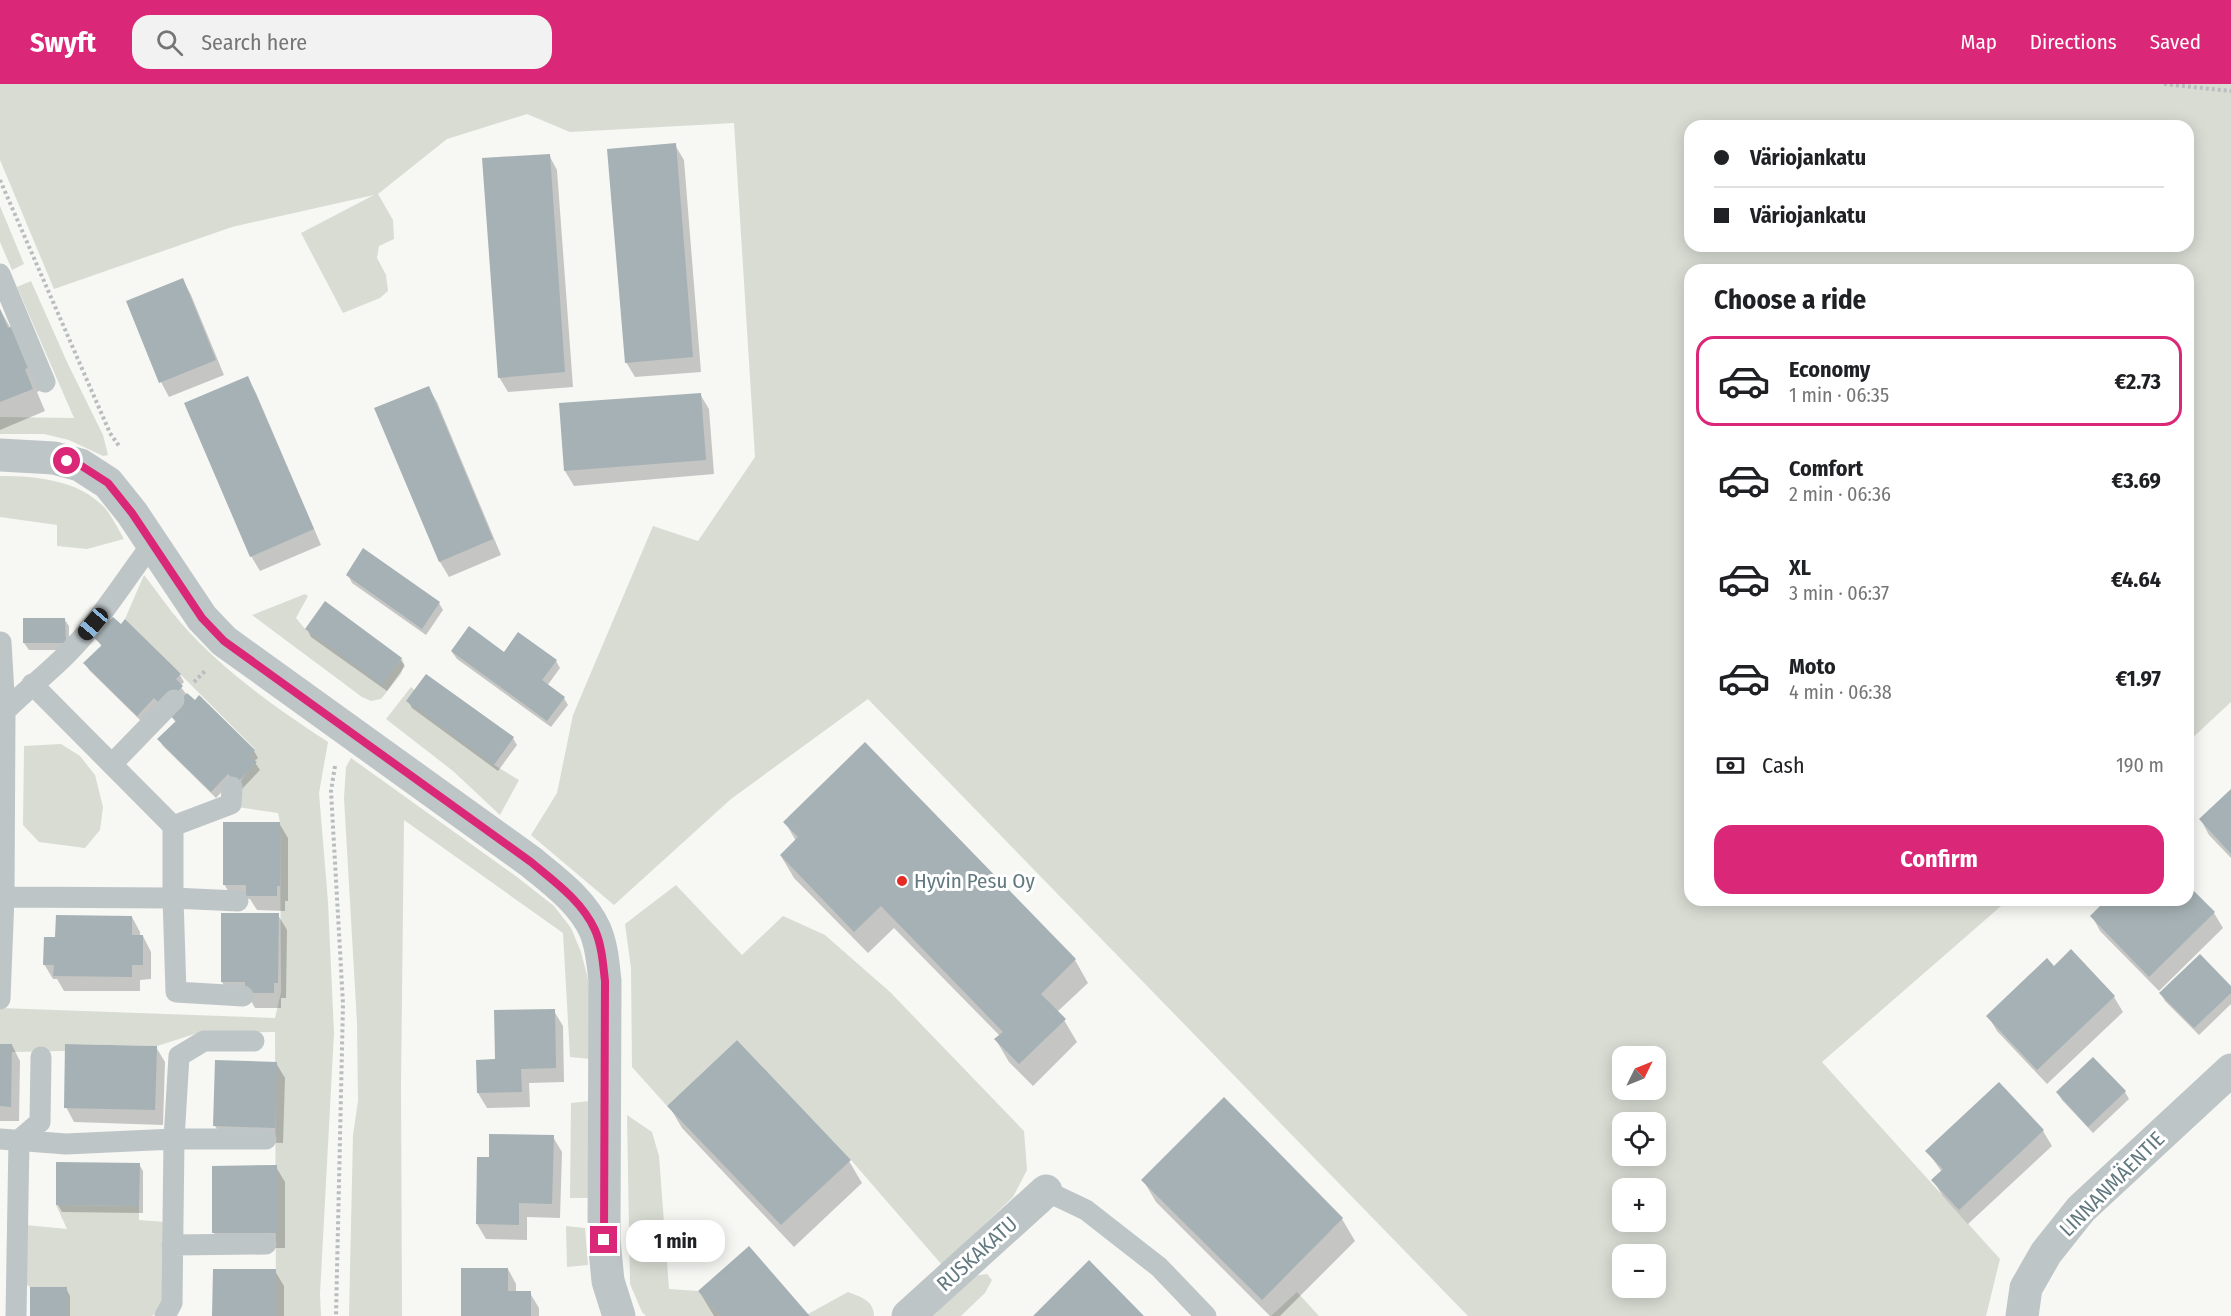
<!DOCTYPE html>
<html lang="en">
<head>
<meta charset="utf-8">
<style>
  :root { --surface:#fff; --page:#f2f2f2; --text:#202124; --muted:#757577; --line:#e0e0e0; --accent:#db2777 }
  body { margin:0; font-family:"Fira Sans Condensed",sans-serif; background:var(--page); color:var(--text); height:100vh; display:flex; flex-direction:column; font-size:22px; white-space:nowrap }
  * { box-sizing:border-box; margin:0 }
  p { font-size:20px; color:var(--muted) }
  .icon { flex:none; width:33px; height:33px; fill:none; stroke:currentColor; stroke-width:2; stroke-linecap:round; stroke-linejoin:round }
  .map { position:relative; flex:1; overflow:hidden }
  .drawer { position:absolute; left:1684px; top:180px; width:510px; height:642px; display:flex; flex-direction:column; background:var(--surface); border-radius:18px; box-shadow:0 3px 15px #0003 }
  .drawer>* { flex:none }
  .banner { position:absolute; left:1684px; top:36px; width:510px; height:132px; border-radius:18px; box-shadow:0 3px 15px #0003; display:grid; align-content:center; height:132px; padding:0 30px; background:var(--surface) }
  .needle { width:39px; rotate:47deg }
  .buttons { position:absolute; left:1612px; top:962px; display:grid; gap:12px }
  .buttons a { display:grid; place-items:center; width:54px; height:54px; border-radius:12px; background:var(--surface); box-shadow:0 3px 15px #0003; font-size:30px }
  .end { position:absolute; width:27px; height:27px; margin:-14px; border:8px solid #db2777; background:#fff; box-shadow:0 0 0 3px #fff }
  .from { border-radius:50% }
  .bubble { position:absolute; height:42px; border-radius:18px; background:var(--surface); box-shadow:0 3px 15px #0003; font-size:20px; font-weight:700; line-height:42px; text-align:center }
  .car { position:absolute; width:18px; height:36px; margin:-18px -9px; border-radius:8px; box-shadow:0 0 4px 2px #0007; background:linear-gradient(#222 24%,#8ab4d8 0 40%,#222 0 76%,#8ab4d8 0 86%,#222 0) }
  .banner b { display:flex; align-items:center; gap:21px; height:57px; font-size:22px }
  .banner b+b { border-top:2px solid var(--line) }
  .banner i { width:15px; height:15px; background:var(--text) }
  ul { padding:0; list-style:none }
  li { display:flex; align-items:center; gap:18px; height:90px; margin:0 12px 9px; padding:0 18px; border:3px solid transparent; border-radius:18px }
  li div { flex:1 }
  li b { display:block; font-size:22px }
  li em { font-style:normal; font-weight:700 }
  li.current { border-color:var(--accent) }
  li>.icon { width:54px; height:54px; stroke-width:1.5 }
  h2 { padding:0 30px; font-size:27px; line-height:72px }
  .pay { display:flex; align-items:center; gap:15px; height:66px; padding:0 30px; font-size:22px }
  .pay p { margin-inline-start:auto }
  .action { display:flex; gap:12px; margin-top:auto; padding:12px 30px }
  .action a { flex:1; height:69px; border-radius:18px; background:var(--accent); color:#fff; font-size:24px; font-weight:700; line-height:69px; text-align:center }
  header { display:flex; align-items:center; gap:36px; box-sizing:border-box; height:84px; padding:0 30px; background:var(--accent); color:#fff }
  header strong { font-size:28px }
  nav { display:flex; gap:33px; margin-inline-start:auto; font-size:21px }
  .search { width:420px; height:54px; background:var(--page); display:flex; align-items:center; gap:15px; box-sizing:border-box; padding:0 21px; border-radius:18px; color:var(--muted); font-size:22px }
  .map>svg:first-child { display:block }
</style>
</head>
<body>
<header>
<strong>Swyft</strong>
<div class="search"><svg class="icon" aria-label="search" viewBox="0 0 24 24"><circle cx="10" cy="10" r="6"/><path d="M15 15l6 6"/></svg>Search here</div>
<nav><a>Map</a><a>Directions</a><a>Saved</a></nav>
</header>
<div class="map">
<svg width="2231" height="1232" viewBox="0 0 2231 1232">
  <rect width="100%" height="100%" fill="#f7f7f4"/>
  <path fill="#d8dcd3" fill-rule="evenodd" d="M0,0H2231V618L2189,657L2188,186H1690V816H2008L1822,978L2000,1175L1986,1232H1468L868,615L731,715L614,821L531,751L557,709L573,631L653,442L698,457L755,373L734,39L570,48L527,30L447,55L378,110L393,136L394,155L379,162L377,174L386,191L388,207L380,214L343,229L301,149L374,111L232,143L54,205L0,76ZM1690,42H2188V162H1690ZM1623,972H1656V1005H1623ZM1623,1038H1656V1071H1623ZM1623,1104H1656V1137H1623ZM1623,1170H1656V1203H1623Z
    M0,122L24,180L12,186L0,158Z
    M31,197L67,278L103,351L108,371L103,372L69,356L44,350H0V333L74,334L17,203Z
    M0,392C37,392 78,396 104,423C112,432 118,445 124,455L87,465L57,462V441L0,433Z
    M144,491C157,507 168,524 181,539C222,586 276,624 328,658L319,709L328,818L334,949L320,1210L321,1232H276L275,948L198,949L157,962L66,960L65,967L12,968V960H0V924L275,934L281,908L280,738L278,729L238,723C237,699 240,695 257,678L250,671L255,665L125,535Z
    M305,510L308,512L296,534L305,545L382,600L402,574L404,580L401,590L381,615L371,617L362,613L252,531Z
    M411,603L494,681L519,696L500,731L453,687L386,635Z
    M61,660L80,672L95,691L103,723L100,746L85,764L39,758L23,741L24,662Z
    M351,674L517,793L554,822L571,844L581,868L590,903L591,975L570,973L563,849L404,736L401,999L402,1232H349L353,1051L358,1017L357,939L344,714L346,683Z
    M676,801L742,871L783,832L825,851L890,908L1024,1047L1027,1086L1013,1113L942,1181L851,1076L737,956L667,1022L632,983L631,884L625,840Z
    M590,1017L588,1114H570L571,1019Z
    M627,1031L652,1048L659,1072L669,1205L698,1207L720,1232H646L642,1228L630,1200Z
    M56,1121L139,1122V1136L166,1138L163,1216L159,1227L152,1232H67L66,1203H30L26,1200L25,1141L67,1145Z
    M566,1142L585,1144L588,1181L567,1183Z
    M987,1190L992,1196L985,1209L961,1232H924L968,1193Z
    M848,1208C860,1213 874,1216 874,1232H810L808,1230Z
    M1297,1208L1319,1232H1271Z"/>
  <path fill="#0003" d="M675,61L684,76L701,288L635,293L626,278Z
    M549,71L557,86L573,303L508,308L499,293Z
    M183,196L191,211L224,291L169,313L161,298L128,218Z
    M0,225L44,305L37,308L45,327L0,346Z
    M247,294L256,309L321,461L260,487L251,472Z
    M428,303L437,318L501,471L449,493L440,478L376,325Z
    M700,310L709,325L714,390L574,402L565,387Z
    M348,491L439,519L443,526L426,551L352,499Z
    M64,535L69,542V566H29L24,559V536Z
    M307,545L400,575L405,582L387,607L311,553Z
    M95,553L180,591L184,598L180,602L187,611L254,667L258,674L254,677L260,686L242,705L233,696L216,714L163,662L159,655L176,639L169,628L142,638L89,586L85,579L102,563Z
    M452,568L504,570L556,577L560,584L547,602L564,614L568,621L551,643L457,575Z
    M408,617L513,654L517,661L498,687L412,624Z
    M865,660L1075,876L1088,899L1057,928L1064,936L1077,958L1033,1002L1009,978L996,956L1000,952L894,844L868,869L794,794L781,772L796,757L785,738Z
    M2231,707V774L2209,751L2201,736Z
    M279,739L288,754V817H285V827L257,826L250,815H233L224,800Z
    M2188,804L2214,829L2223,844L2159,907L2100,847L2092,832L2108,816H2188Z
    M278,831L287,846L286,914H281V924H255L249,913H231L222,898Z
    M132,833L140,848V853L143,852L151,868V895L140,896V907H64L57,895H53L44,880L57,854Z
    M2071,868L2114,913L2123,928L2047,1000L1997,947L1988,932L2054,884Z
    M2231,904V920L2199,951L2165,917L2161,910Z
    M554,927L563,942L564,998L529,999L530,1023L487,1024L478,1009L497,976Z
    M0,961H12L20,977L19,1037H0Z
    M156,963L165,978L163,1041L74,1038L66,1023Z
    M276,979L285,994L283,1059L224,1057L215,1042Z
    M1999,1000L2043,1047L2052,1062L1968,1140L1942,1111L1933,1096L1942,1088L1927,1067Z
    M2125,1008L2129,1015L2093,1049L2062,1016L2058,1009Z
    M669,1022L849,1077L862,1099L794,1163L682,1044Z
    M553,1053L562,1068L560,1134L527,1133V1156L486,1155L477,1140L490,1075Z
    M139,1080L143,1087V1129L62,1128L58,1121Z
    M276,1083L285,1098V1164H223L214,1149Z
    M1143,1096L1342,1135L1355,1157L1280,1232H1270L1156,1118Z
    M508,1185L516,1200V1209H530L539,1224V1232H462Z
    M275,1187L284,1202V1232H214Z
    M66,1204L70,1212V1232H32Z
    M699,1207L808,1232H714Z"/>
  <path fill="#a5b1b4" d="M676,59L693,273L625,279L607,65Z
    M550,70L565,288L498,294L482,74Z
    M183,194L216,276L159,299L126,217Z
    M0,225L8,244L15,241L33,282L25,285L33,305L0,318Z
    M248,292L314,445L250,473L184,319Z
    M429,302L493,455L439,478L374,324Z
    M701,309L706,376L564,387L559,319Z
    M363,464L440,518L422,545L346,491Z
    M325,517L402,574L382,601L305,545Z
    M113,533L121,540L125,535L181,590L176,595L183,602L163,623L154,614L137,632L83,579L102,561L93,553Z
    M23,534H65L66,559H23Z
    M469,542L504,568L518,548L557,576L542,596L565,613L547,637L451,567Z
    M426,590L514,653L494,681L406,617Z
    M187,609L195,616L199,611L255,666L250,671L257,678L237,699L228,690L211,708L157,655L176,637L167,629Z
    M865,658L1076,875L1041,910L1066,935L1019,980L994,955L1003,948L881,822L854,848L780,771L798,753L783,738Z
    M2231,705V770L2199,735Z
    M223,738H280V802H277V812H246V801H223Z
    M2188,801L2215,828L2149,893L2090,832L2106,816H2188Z
    M221,829H279L278,899H274V909H245V898H221Z
    M56,831L132,832V851H143V881H132V893L53,892L54,881H43L44,853H55Z
    M2071,865L2115,912L2037,986L1986,932L2047,874L2054,882Z
    M2200,870L2231,902V909L2194,944L2159,909Z
    M555,925L556,984L521,985L522,1008L477,1009L476,976L495,975L494,926Z
    M737,956L851,1076L781,1141L667,1022Z
    M0,960H12L11,1023L0,1022Z
    M65,960L157,962L155,1026L64,1024Z
    M2093,973L2126,1007L2088,1043L2056,1008Z
    M215,976L277,978L275,1044L213,1042Z
    M1999,998L2044,1046L1959,1126L1931,1096L1943,1085L1925,1067Z
    M1224,1013L1343,1134L1262,1216L1141,1096Z
    M489,1050L554,1051L552,1120L519,1119V1141L476,1140L477,1073H489Z
    M56,1078L140,1079L139,1122L56,1121Z
    M277,1081V1149H212V1082Z
    M749,1162L808,1230L810,1232H720L698,1207Z
    M1089,1176L1144,1232H1033Z
    M461,1184H508V1207H531V1232H461Z
    M213,1185H276V1232H212Z
    M30,1203H67V1232H30Z"/>
  <g fill="none" stroke-linecap="round" stroke-linejoin="round">
    <path stroke="#b8bdbf" stroke-width="4" stroke-dasharray="3 3" stroke-linecap="butt" d="M2164,0L2231,7
      M0,96L110,349L119,362
      M194,598L206,586
      M335,682L331,707L343,920L336,1232"/>
    <path stroke="#bec5c7" stroke-width="21" d="M0,190L45,298
      M1,558L5,627
      M112,680L174,616
      M173,742L231,720L232,703
      M4,813L173,814V742L32,600
      M238,817L173,814L176,908L243,912
      M0,915L4,813L5,627C25,607 47,590 67,570C99,538 124,497 152,460
      M0,1055L66,1060L174,1055H266
      M1046,1107L1086,1126L1159,1183L1206,1232
      M172,1161L266,1160
      M16,1232L19,1056L40,1038L41,973
      M165,1232L172,1219L174,1055L179,972L204,957H254"/>
    <path stroke="#bec5c7" stroke-width="33" d="M0,371L54,374L80,381L108,399L132,429L202,534L224,557L531,778C555,798 582,817 595,846C602,862 603,880 605,897L604,1156L608,1197L619,1232
      M908,1232L1046,1107
      M2022,1232L2026,1204L2046,1169L2081,1125L2231,986"/>
  </g>
  <g fill="none" stroke-linecap="round" stroke-linejoin="round">
    <path stroke="#db2777" stroke-width="8" d="M67,377L80,381L108,399L132,429L202,534L224,557L531,778C555,798 582,817 595,846C602,862 603,880 605,897L604,1156"/>
  </g>
  <circle fill="#e62a26" stroke="#fff" stroke-width="2" cx="902" cy="797" r="6"/>
  <g text-anchor="middle" dominant-baseline="central" stroke-width="6" stroke-linejoin="round" paint-order="stroke">
    <g font-size="21" fill="#627980" stroke="#fff" text-anchor="start">
      <text x="914" y="797">Hyvin Pesu Oy</text>
    </g>
    <g font-size="21" fill="#627980" stroke="#fff">
      <text transform="translate(2112 1100) rotate(-45)">LINNANMÄENTIE</text>
      <text transform="translate(977 1170) rotate(-42)">RUSKAKATU</text>
    </g>
  </g>
</svg>
<div class="buttons">
<a><svg class="needle" viewBox="-14 -14 28 28"><path d="M0-13l5 13h-10z" fill="#e53935"/><path d="M0 13l5-13h-10z" fill="#757577"/></svg></a>
<a><svg class="icon" aria-label="locate" viewBox="0 0 24 24"><circle cx="12" cy="12" r="6"/><path d="M12 2v4M12 18v4M2 12h4M18 12h4"/></svg></a>
<a>+</a>
<a>−</a>
</div>
<i class="end from" style="left:67px;top:377px"></i>
<i class="end" style="left:604px;top:1156px"></i>
<div class="bubble" style="left:626px;top:1136px;width:99px">1 min</div>
<i class="car" style="left:93px;top:540px;rotate:220deg"></i>
<div class="banner">
<b><i class="from"></i>Väriojankatu</b>
<b><i></i>Väriojankatu</b>
</div>
<section class="drawer">
<h2>Choose a ride</h2>
<ul>
<li class="current"><svg class="icon" aria-label="car" viewBox="0 0 24 24"><path d="M5 17H2v-5l4-1 3-4h7l3 4 3 1v5h-3M9 17h6M6 11h13"/><circle cx="7" cy="17" r="2"/><circle cx="17" cy="17" r="2"/></svg><div><b>Economy</b><p>1 min · 06:35</p></div><em>€2.73</em></li>
<li><svg class="icon" aria-label="car" viewBox="0 0 24 24"><path d="M5 17H2v-5l4-1 3-4h7l3 4 3 1v5h-3M9 17h6M6 11h13"/><circle cx="7" cy="17" r="2"/><circle cx="17" cy="17" r="2"/></svg><div><b>Comfort</b><p>2 min · 06:36</p></div><em>€3.69</em></li>
<li><svg class="icon" aria-label="car" viewBox="0 0 24 24"><path d="M5 17H2v-5l4-1 3-4h7l3 4 3 1v5h-3M9 17h6M6 11h13"/><circle cx="7" cy="17" r="2"/><circle cx="17" cy="17" r="2"/></svg><div><b>XL</b><p>3 min · 06:37</p></div><em>€4.64</em></li>
<li><svg class="icon" aria-label="car" viewBox="0 0 24 24"><path d="M5 17H2v-5l4-1 3-4h7l3 4 3 1v5h-3M9 17h6M6 11h13"/><circle cx="7" cy="17" r="2"/><circle cx="17" cy="17" r="2"/></svg><div><b>Moto</b><p>4 min · 06:38</p></div><em>€1.97</em></li>
</ul>
<div class="pay"><svg class="icon" aria-label="cash" viewBox="0 0 24 24"><path d="M3 7h18v10H3z"/><circle cx="12" cy="12" r="2"/></svg>Cash<p>190 m</p></div>
<div class="action"><a>Confirm</a></div>
</section>
</div>
</body>
</html>
